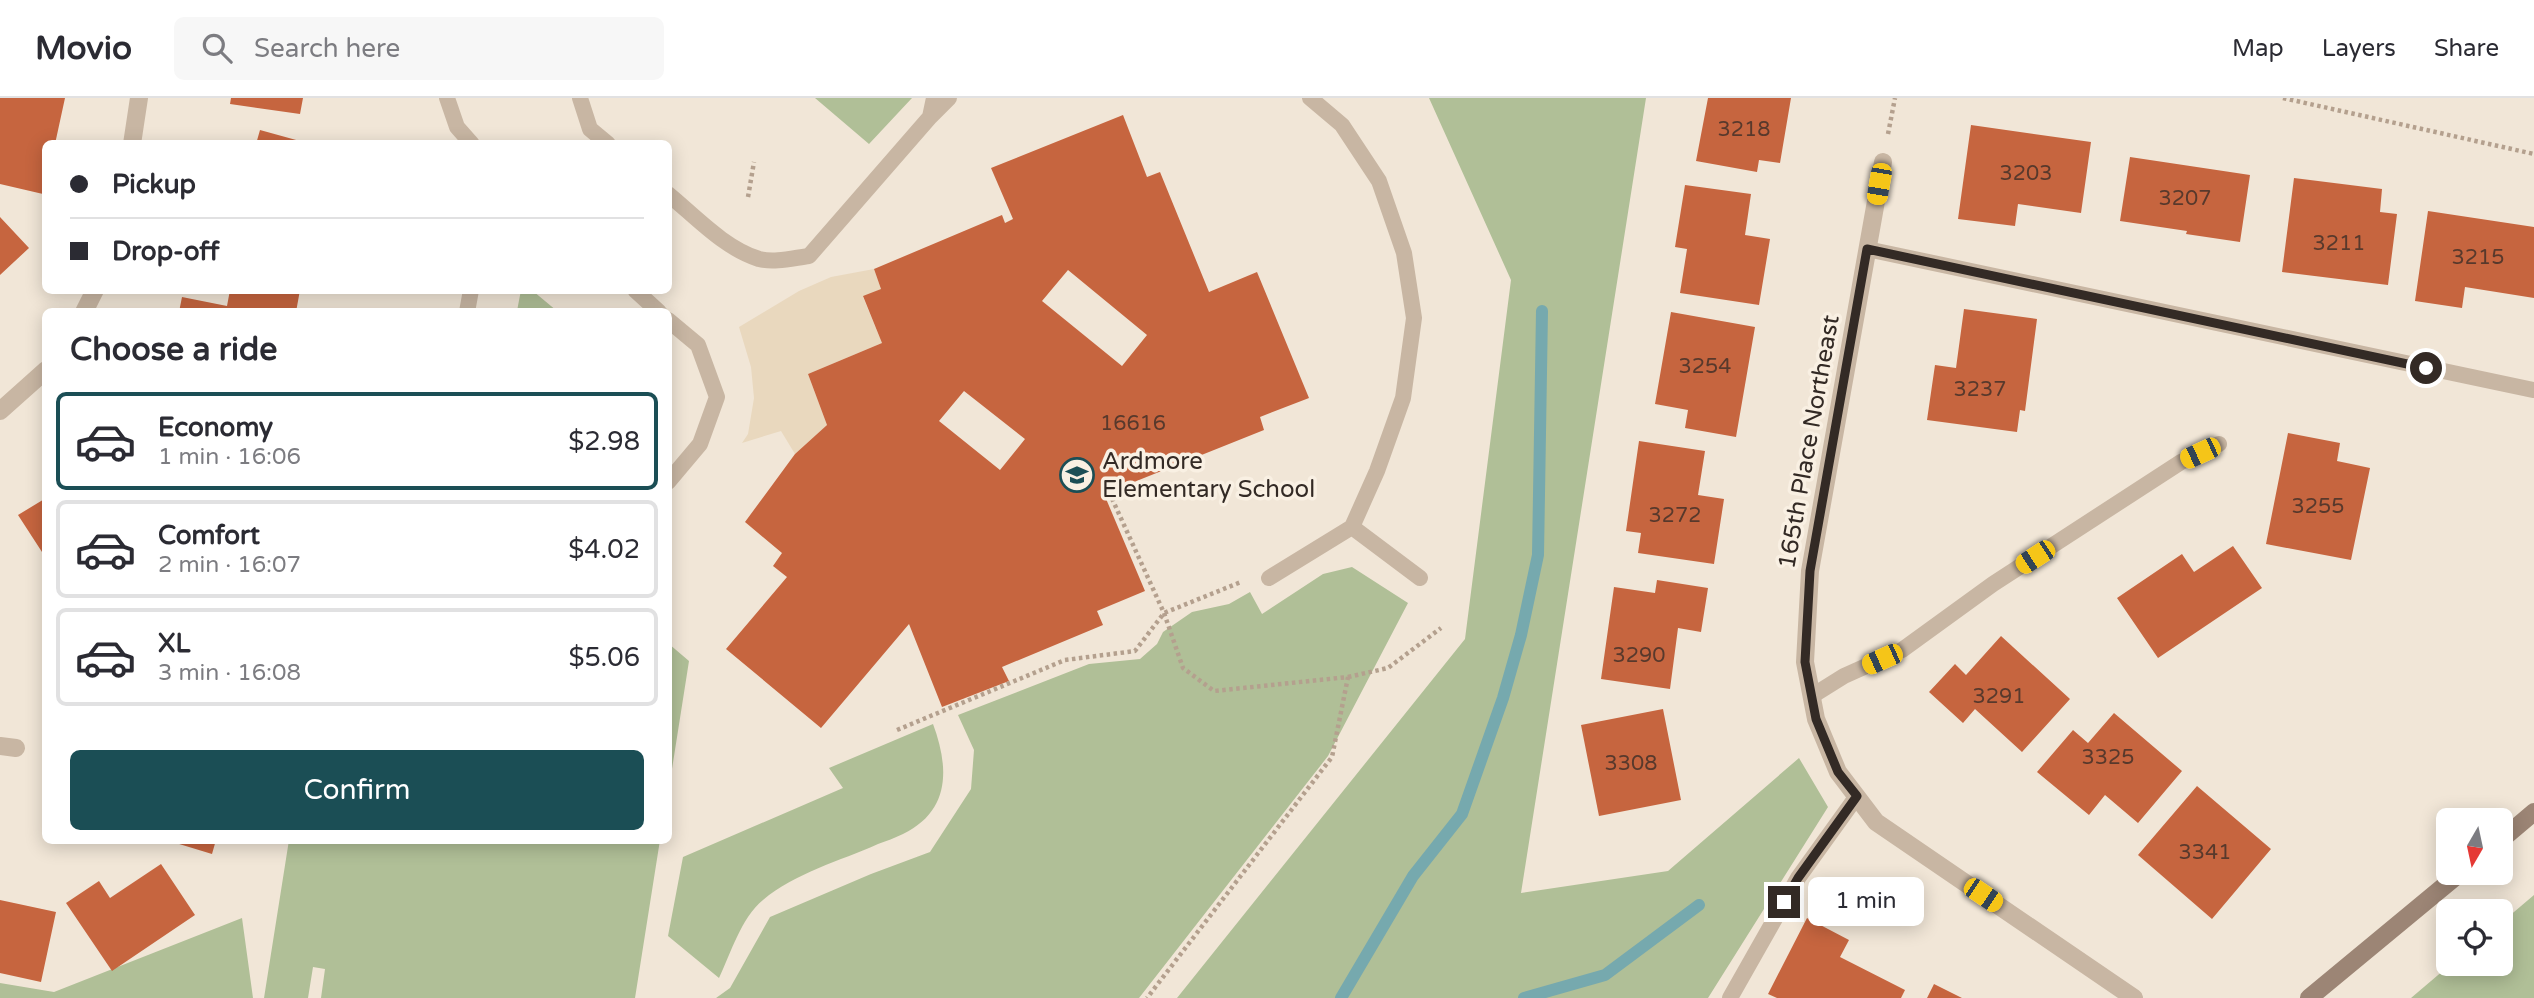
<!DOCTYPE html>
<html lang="en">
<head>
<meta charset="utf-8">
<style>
  :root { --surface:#fff; --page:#f7f7f7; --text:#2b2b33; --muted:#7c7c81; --line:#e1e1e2; --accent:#1b4e55 }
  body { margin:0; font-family:"Varela Round",sans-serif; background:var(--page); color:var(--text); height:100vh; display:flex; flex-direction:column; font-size:26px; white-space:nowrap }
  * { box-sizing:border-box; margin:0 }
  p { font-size:23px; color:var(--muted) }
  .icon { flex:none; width:38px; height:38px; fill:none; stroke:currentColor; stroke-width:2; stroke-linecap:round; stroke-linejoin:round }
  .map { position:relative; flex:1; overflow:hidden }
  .panel { position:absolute; left:42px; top:210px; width:630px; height:536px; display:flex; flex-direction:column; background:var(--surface); border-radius:10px; box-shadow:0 4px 18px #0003 }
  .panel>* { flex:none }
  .hud { position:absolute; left:42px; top:42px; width:630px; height:154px; border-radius:10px; box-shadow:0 4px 18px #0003; display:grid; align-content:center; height:154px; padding:0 28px; background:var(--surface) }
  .needle { width:46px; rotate:189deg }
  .buttons { position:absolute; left:2436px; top:710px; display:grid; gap:14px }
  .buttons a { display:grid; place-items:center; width:77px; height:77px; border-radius:10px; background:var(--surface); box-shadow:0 4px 18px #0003; font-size:35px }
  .end { position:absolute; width:32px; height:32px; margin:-16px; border:9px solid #332a25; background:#fff; box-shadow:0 0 0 4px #fff }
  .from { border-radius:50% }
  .bubble { position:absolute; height:49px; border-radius:10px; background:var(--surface); box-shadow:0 4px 18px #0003; font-size:23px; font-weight:600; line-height:49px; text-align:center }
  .car { position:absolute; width:21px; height:42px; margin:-21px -10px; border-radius:9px; box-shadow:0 0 5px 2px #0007; background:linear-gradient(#f5c518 24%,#345 0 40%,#f5c518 0 76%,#345 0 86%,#f5c518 0) }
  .hud b { display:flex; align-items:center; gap:24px; height:66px; font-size:26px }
  .hud b+b { border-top:2px solid var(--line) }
  .hud i { width:18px; height:18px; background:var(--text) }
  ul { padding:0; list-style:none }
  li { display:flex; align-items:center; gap:21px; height:98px; margin:0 14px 10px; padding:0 14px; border:4px solid var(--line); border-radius:10px }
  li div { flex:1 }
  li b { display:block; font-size:26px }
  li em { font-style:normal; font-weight:600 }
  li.selected { border-color:var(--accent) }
  li>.icon { width:63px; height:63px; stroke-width:1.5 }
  h2 { padding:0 28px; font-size:32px; line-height:84px }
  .button { display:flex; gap:14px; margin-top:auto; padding:14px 28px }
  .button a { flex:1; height:80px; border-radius:10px; background:var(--accent); color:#fff; font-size:28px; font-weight:600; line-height:80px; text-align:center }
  header { display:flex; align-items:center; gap:42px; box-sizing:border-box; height:98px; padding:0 35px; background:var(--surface); border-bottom:2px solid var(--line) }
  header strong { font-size:33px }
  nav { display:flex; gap:38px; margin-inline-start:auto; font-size:24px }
  .search { width:490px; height:63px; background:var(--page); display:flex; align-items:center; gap:18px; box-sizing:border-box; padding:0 24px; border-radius:10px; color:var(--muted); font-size:26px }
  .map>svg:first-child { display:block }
</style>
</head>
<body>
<header>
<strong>Movio</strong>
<div class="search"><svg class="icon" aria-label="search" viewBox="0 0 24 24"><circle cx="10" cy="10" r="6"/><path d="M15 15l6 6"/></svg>Search here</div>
<nav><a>Map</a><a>Layers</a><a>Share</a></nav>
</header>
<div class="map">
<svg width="2534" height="900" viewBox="0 0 2534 900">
  <rect width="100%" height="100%" fill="#f1e6d7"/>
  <path fill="#b0bf97" d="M815,0H912L869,46Z
    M1429,0H1646L1521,795L1668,773L1799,660L1828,709L1708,900H1177L1465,541L1511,182Z
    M521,192L533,193L557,213H517Z
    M1352,469L1408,505L1328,658L1139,900H716L730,890L770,819L871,776L930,754L971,691L974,652L958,617L1089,566L1140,561L1157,546L1163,534L1192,514L1229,506L1250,494L1262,516L1323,476Z
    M669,546L689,563L669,690Z
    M933,626C949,669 951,713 903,736C895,740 886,743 878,746C840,763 795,775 763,802C741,820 731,855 719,880L668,838L683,759L843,690L829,670Z
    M289,742H660L635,900H321L325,871L313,869L308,900H264Z
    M2534,797V900H2411L2451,866H2501V825Z
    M242,820L253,900H0V885L54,894Z"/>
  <path fill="#e9d8be" d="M874,171L881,191L863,199L882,245L808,276L827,327L795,356L781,333L742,345L748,336L754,300L751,269L739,229L799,193L831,179Z"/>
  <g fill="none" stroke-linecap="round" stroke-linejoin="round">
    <path stroke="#76a9ae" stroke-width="12" d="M1341,900L1413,778L1462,716L1503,600L1521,537L1538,457L1542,213
      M1524,900L1605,877L1699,807"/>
  </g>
  <path fill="#c6653f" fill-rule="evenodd" d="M0,0H65L55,46H46L43,96L0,86Z
    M231,0H303L300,16L230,6Z
    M1708,0H1791L1780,65L1759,62L1757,74L1696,63Z
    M1123,17L1147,79L1160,74L1209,194L1257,174L1309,300L1260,319L1264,332L1104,396L1145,493L1097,513L1103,527L1002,569L1009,583L942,609L909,526L821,630L726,551L787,479L773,468L782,455L745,424L795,356L827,327L808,276L882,245L863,198L881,191L874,171L1002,117L1005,125L1013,121L991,70ZM1068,172L1147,237L1122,268L1042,203ZM964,293L1025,341L1000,372L939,323Z
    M1971,27L2091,44L2081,115L2018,106L2015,128L1958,121Z
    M260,32L307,45V46H256Z
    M2130,59L2250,77L2240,144L2186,136L2187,133L2120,123Z
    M2294,80L2382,91L2380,114L2397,116L2388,187L2282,174Z
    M1685,87L1751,96L1745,137L1770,141L1759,207L1680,195L1687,151L1675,149Z
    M2428,113L2534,129V200L2465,189L2462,210L2415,203Z
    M0,119L29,150L0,177Z
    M230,192H300L296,214H179L182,199L227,208Z
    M1964,211L2037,221L2025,313L2020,312L2017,334L1927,322L1935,267L1956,270Z
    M1671,214L1755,229L1736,339L1685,330L1688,312L1655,306Z
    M2288,335L2340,345L2337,363L2370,370L2351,462L2266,446Z
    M1639,343L1705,353L1698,397L1724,401L1714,466L1638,455L1641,435L1626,433Z
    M46,400V451L42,454L18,417Z
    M2233,448L2262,490L2158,560L2117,500L2182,456L2194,474Z
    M1657,482L1708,490L1701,534L1678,530L1670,591L1601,581L1614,489L1655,495Z
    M2001,538L2070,601L2022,654L1975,611L1963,625L1929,594L1955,566L1966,577Z
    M1663,611L1681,702L1599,718L1581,627Z
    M2114,615L2182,673L2138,725L2105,697L2089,717L2037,674L2073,632L2088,645Z
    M2197,688L2271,751L2212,821L2138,757Z
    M166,742H216L212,756Z
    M161,766L195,817L112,873L66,805L99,783L110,800Z
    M0,802L56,814L41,884L0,875Z
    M1807,820L1849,842L1840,859L1905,892L1901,900H1777L1768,896Z
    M1934,886L1962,900H1927Z"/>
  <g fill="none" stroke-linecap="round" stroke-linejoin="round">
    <path stroke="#b4a08e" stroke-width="4.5" stroke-dasharray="3.5 3.5" stroke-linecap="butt" d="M2283,0L2534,56
      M1888,36L1895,0
      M748,99L754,64
      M1109,394L1164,515L1183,570L1214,593L1348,579L1332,659L1147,900
      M1348,579L1388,570L1441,530
      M897,632L1065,562L1135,553L1164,515L1241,484"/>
    <path stroke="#c8b6a3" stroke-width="16" d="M447,0L457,29L472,46
      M580,0L590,31L608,46
      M930,19L949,0
      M668,96C696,119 724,150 759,161C775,165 793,160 809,158L930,19L934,0
      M1867,151L2533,292
      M635,192L659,214
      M467,214L471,192
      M668,222L698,247L717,299L700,346L668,384
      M1352,429L1420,480
      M1269,480L1352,429L1377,373L1403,300L1414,220L1404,155L1379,83L1342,27L1310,0
      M1812,598L1844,578L1902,552L1993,486L2181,364L2219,346
      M1730,900L1798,780L1857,698"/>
    <path stroke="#c8b6a3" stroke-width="18" d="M132,46L139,0
      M1883,64L1810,473L1805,564L1816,621L1838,674L1876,724L2134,900
      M84,214L95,192
      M0,313L46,272
      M0,648L16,650"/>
    <path stroke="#9c8575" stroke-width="18" d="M2501,742L2534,714
      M2309,900L2460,775"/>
  </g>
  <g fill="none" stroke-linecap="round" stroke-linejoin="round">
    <path stroke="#332a25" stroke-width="9" d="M1784,804L1798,780L1857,698L1838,674L1816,621L1805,564L1810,473L1867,151L2426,270"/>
  </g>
  <defs>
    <g id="school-ring" transform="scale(1.75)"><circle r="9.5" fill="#f9f0e3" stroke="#1b4e55" stroke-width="1.5"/><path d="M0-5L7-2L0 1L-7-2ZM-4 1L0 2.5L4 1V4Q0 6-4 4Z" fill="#1b4e55"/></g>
  </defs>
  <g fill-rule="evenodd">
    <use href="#school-ring" x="1077" y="377"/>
  </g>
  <g text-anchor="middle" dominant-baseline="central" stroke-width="7" stroke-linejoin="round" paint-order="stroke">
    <g font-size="21" fill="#58392c">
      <text x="1744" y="31">3218</text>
      <text x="2026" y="75">3203</text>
      <text x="2185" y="100">3207</text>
      <text x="2339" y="145">3211</text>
      <text x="2478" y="159">3215</text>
      <text x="1705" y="268">3254</text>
      <text x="1980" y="291">3237</text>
      <text x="1133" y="325">16616</text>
      <text x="2318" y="408">3255</text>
      <text x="1675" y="417">3272</text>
      <text x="1639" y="557">3290</text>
      <text x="1999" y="598">3291</text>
      <text x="2108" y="659">3325</text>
      <text x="1631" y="665">3308</text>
      <text x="2205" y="754">3341</text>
    </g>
    <g font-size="24" fill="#332a25" stroke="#f9f0e3">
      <text transform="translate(1809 344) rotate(-80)">165th Place Northeast</text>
    </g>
    <g font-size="24" fill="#332a25" stroke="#f9f0e3" text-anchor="start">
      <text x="1102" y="363">Ardmore<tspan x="1102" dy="28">Elementary School</tspan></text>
    </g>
  </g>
</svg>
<div class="buttons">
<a><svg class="needle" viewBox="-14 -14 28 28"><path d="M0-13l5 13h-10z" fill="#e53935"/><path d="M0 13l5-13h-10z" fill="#7c7c81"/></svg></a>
<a><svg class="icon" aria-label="locate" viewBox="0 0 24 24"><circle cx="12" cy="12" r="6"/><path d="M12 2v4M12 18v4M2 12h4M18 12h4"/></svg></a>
</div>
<i class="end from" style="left:2426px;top:270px"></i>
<i class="end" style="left:1784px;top:804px"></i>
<div class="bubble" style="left:1808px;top:779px;width:116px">1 min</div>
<i class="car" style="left:1879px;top:86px;rotate:190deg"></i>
<i class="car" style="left:2200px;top:355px;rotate:245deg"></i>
<i class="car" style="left:2035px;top:459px;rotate:237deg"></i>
<i class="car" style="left:1882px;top:561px;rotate:246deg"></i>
<i class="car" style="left:1983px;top:797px;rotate:124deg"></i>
<div class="hud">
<b><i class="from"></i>Pickup</b>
<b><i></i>Drop-off</b>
</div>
<section class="panel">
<h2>Choose a ride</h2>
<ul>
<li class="selected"><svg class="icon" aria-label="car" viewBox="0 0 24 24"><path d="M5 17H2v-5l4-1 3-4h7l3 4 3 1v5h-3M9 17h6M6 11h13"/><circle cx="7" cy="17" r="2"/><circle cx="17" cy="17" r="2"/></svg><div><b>Economy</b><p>1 min · 16:06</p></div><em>$2.98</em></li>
<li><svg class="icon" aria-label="car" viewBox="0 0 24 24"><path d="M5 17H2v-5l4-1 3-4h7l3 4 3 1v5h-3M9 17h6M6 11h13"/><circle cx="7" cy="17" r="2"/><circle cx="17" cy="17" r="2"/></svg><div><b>Comfort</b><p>2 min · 16:07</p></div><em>$4.02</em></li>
<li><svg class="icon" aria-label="car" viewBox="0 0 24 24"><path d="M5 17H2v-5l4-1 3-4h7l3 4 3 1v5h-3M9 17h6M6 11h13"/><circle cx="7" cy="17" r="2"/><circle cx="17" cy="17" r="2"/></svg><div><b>XL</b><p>3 min · 16:08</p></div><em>$5.06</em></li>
</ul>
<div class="button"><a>Confirm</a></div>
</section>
</div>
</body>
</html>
